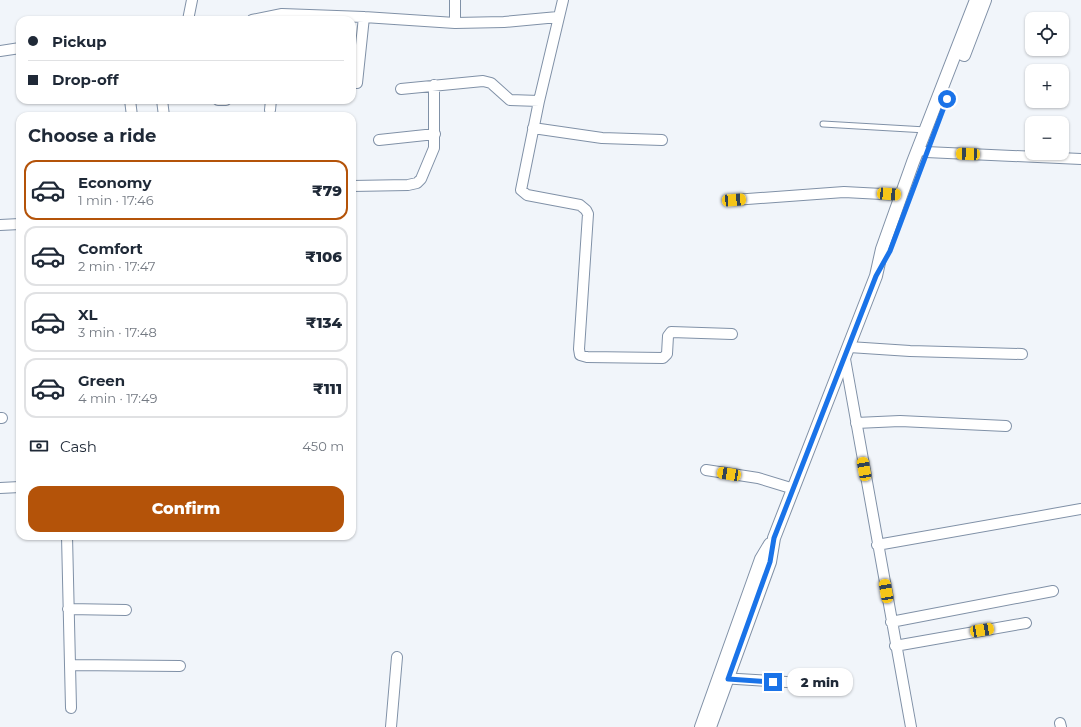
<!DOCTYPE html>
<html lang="en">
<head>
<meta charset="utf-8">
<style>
  :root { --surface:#fff; --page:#f6f6f7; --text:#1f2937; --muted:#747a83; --line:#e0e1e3; --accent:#b45309 }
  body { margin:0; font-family:Montserrat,sans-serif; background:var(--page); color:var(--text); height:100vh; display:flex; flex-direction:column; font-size:15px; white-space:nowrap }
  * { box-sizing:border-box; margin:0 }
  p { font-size:13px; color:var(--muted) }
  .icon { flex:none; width:22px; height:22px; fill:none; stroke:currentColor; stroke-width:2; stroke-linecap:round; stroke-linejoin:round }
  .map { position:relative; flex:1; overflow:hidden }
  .details { position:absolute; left:16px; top:112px; width:340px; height:428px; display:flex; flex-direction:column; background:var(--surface); border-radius:12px; box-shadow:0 1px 3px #0004 }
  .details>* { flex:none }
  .hud { position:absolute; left:16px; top:16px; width:340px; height:88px; border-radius:12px; box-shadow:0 1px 3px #0004; display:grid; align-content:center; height:88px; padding:0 12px; background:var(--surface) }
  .fabs { position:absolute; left:1025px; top:12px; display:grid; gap:8px }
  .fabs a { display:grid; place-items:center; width:44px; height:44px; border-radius:8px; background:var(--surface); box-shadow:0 1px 3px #0004; font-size:20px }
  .end { position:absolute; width:18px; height:18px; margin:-9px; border:5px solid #1a73e8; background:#fff; box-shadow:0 0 0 2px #fff }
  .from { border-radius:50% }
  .bubble { position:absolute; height:28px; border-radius:12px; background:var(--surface); box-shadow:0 1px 3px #0004; font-size:13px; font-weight:800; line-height:28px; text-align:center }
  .car { position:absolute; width:12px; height:24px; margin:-12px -6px; border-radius:5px; box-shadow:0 0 3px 1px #0007; background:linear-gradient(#f5c518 24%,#345 0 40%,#f5c518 0 76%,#345 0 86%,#f5c518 0) }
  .hud b { display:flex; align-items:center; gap:14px; height:38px; font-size:15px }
  .hud b+b { border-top:1px solid var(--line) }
  .hud i { width:10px; height:10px; background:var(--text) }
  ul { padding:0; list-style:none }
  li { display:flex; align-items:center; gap:12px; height:60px; margin:0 8px 6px; padding:0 4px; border:2px solid var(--line); border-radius:12px }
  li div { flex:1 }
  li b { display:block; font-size:15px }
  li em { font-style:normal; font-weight:800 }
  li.active { border-color:var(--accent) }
  li>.icon { width:36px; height:36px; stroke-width:1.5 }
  h2 { padding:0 12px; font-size:18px; line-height:48px }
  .pay { display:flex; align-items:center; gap:10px; height:44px; padding:0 12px; font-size:15px }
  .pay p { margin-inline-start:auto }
  .cta { display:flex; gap:8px; margin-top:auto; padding:8px 12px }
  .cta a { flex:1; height:46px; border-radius:12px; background:var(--accent); color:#fff; font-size:16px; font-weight:800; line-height:46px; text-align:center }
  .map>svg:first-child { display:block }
</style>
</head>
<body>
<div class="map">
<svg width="1081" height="727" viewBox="0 0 1081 727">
  <rect width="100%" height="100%" fill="#f1f5fa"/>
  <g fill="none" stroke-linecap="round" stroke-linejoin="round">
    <g stroke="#8091a7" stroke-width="7">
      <path id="service" d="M823,124L926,130"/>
    </g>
    <g stroke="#8091a7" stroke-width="12">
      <path id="minor" d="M563,0L539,101L521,190L527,195L580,205L586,210L588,214L579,349L580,355L587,357L663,358L667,354L668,336L671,332L732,334
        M188,20L192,0
        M252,20L282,14L364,17L455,23L504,22L558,17
        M455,23V0
        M0,51L20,48
        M357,83L364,17
        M401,89L483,81L491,83L510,100L539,101
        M130,100L132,116
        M162,100L164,116
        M218,100H226
        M270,110L271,100
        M533,128L602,138L662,140
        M379,140L435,134
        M926,152L1081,159
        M352,186L408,185L417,183L421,179L434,148V85
        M734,200L844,192L901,195
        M0,225L20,224
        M849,347L910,351L1022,354
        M845,359L911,727
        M0,418H2
        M856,423L900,421L1006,426
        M706,470L758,478L794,489
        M0,488L20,487
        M67,536L71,708
        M877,545L1081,509
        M68,609L126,610
        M891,622L1053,591
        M895,646L1026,623
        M70,665L180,666
        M721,678L803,683
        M1060,723L1061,727
        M391,727L397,657"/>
    </g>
    <g stroke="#8091a7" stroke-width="14">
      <path id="tertiary" d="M964,55L985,0
        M701,727L761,559L770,544
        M710,727L770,562L774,538L876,276L882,249L913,162L976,0"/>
    </g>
    <use href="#service" stroke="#fff" stroke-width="5"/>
    <use href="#minor" stroke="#fff" stroke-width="10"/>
    <use href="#tertiary" stroke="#fff" stroke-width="12"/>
  </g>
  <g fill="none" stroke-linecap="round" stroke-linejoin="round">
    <path stroke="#1a73e8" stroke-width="5" d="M773,682L728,679L770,562L774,538L876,276L890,251L947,99"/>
  </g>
</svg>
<div class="fabs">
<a><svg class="icon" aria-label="locate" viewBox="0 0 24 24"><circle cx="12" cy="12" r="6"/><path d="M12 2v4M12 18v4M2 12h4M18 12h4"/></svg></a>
<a>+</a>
<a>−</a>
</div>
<i class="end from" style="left:947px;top:99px"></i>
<i class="end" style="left:773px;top:682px"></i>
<div class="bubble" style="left:787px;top:668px;width:66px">2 min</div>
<i class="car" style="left:968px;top:154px;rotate:272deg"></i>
<i class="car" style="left:889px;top:194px;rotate:94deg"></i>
<i class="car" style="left:734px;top:200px;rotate:86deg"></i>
<i class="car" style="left:864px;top:469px;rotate:350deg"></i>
<i class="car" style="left:729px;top:474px;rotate:279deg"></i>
<i class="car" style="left:886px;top:591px;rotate:350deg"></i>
<i class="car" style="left:982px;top:630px;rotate:80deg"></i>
<div class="hud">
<b><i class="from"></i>Pickup</b>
<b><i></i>Drop-off</b>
</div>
<section class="details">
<h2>Choose a ride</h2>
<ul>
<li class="active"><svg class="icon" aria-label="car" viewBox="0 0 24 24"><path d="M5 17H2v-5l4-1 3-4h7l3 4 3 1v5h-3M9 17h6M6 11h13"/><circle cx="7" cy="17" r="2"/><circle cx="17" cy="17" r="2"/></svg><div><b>Economy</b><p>1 min · 17:46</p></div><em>₹79</em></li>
<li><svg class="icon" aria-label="car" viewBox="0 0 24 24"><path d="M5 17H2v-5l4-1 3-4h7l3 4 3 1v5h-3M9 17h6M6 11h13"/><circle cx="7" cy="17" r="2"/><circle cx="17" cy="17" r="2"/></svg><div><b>Comfort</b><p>2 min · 17:47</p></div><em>₹106</em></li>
<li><svg class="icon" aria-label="car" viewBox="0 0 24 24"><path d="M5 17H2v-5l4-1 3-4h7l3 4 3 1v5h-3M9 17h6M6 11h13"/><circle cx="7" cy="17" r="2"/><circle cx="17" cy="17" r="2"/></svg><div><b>XL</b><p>3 min · 17:48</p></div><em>₹134</em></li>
<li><svg class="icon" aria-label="car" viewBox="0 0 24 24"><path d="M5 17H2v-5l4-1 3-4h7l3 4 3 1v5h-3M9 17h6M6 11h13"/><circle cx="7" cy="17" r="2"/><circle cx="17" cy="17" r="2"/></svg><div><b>Green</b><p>4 min · 17:49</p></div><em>₹111</em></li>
</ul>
<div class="pay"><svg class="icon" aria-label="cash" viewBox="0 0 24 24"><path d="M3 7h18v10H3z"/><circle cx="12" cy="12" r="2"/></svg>Cash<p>450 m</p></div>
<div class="cta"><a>Confirm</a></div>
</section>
</div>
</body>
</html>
